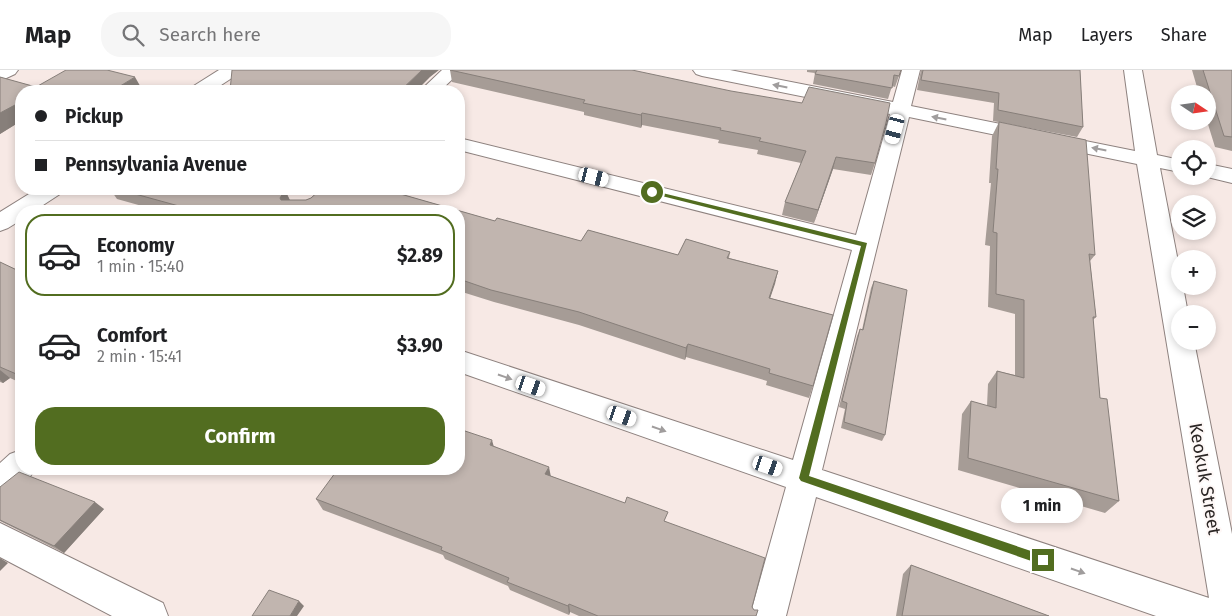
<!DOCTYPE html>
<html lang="en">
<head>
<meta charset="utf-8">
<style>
  :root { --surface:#fff; --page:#f6f6f6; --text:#202124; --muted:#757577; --line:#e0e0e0; --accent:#526d20 }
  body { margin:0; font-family:"Fira Sans",sans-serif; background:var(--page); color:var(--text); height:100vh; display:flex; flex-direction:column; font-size:19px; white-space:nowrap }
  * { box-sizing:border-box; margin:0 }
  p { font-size:16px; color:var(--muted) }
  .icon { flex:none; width:28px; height:28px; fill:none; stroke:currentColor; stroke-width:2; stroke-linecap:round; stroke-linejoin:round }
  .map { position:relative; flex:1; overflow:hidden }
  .details { position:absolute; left:15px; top:135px; width:450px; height:270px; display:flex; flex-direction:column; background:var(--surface); border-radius:20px; box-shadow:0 2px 8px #0003 }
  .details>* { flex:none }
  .top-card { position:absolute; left:15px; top:15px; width:450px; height:110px; border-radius:20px; box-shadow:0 2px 8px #0003; display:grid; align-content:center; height:110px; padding:0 20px; background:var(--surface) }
  .needle { width:32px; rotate:103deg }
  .controls { position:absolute; left:1171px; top:15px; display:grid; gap:10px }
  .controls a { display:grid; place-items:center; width:45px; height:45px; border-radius:50%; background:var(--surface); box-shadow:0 2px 8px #0003; font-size:25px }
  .end { position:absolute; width:22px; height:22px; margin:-11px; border:6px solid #526d20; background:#fff; box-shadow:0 0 0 2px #fff }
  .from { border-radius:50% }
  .bubble { position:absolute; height:35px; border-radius:18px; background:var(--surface); box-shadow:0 2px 8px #0003; font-size:16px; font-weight:700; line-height:35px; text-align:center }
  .car { position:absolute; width:15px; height:30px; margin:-15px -8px; border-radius:6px; box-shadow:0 0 4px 1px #0007; background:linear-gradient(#fff 24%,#345 0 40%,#fff 0 76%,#345 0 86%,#fff 0) }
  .top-card b { display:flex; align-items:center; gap:18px; height:48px; font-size:19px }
  .top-card b+b { border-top:1px solid var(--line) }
  .top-card i { width:12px; height:12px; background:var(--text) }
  ul { padding:9px 0 0; list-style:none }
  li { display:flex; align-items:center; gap:15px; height:82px; margin:0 10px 8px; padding:0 10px; border:2px solid transparent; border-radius:20px }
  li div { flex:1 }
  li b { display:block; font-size:19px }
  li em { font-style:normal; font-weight:700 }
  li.current { border-color:var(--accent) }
  li>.icon { width:45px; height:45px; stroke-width:1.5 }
  .button { display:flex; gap:10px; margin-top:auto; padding:10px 20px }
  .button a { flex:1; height:58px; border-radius:20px; background:var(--accent); color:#fff; font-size:20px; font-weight:700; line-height:58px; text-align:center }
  header { display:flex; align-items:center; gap:30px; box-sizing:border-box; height:70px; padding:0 25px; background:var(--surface); border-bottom:1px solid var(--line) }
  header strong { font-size:24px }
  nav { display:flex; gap:28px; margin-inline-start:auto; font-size:18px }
  .search { width:350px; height:45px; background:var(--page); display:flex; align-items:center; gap:12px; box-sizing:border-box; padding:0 18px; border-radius:20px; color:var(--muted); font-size:19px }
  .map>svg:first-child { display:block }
</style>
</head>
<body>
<header>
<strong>Map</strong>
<div class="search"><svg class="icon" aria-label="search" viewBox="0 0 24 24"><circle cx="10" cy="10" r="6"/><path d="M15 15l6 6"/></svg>Search here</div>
<nav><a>Map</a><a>Layers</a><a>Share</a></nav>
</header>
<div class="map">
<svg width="1232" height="546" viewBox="0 0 1232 546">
  <rect width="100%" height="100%" fill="#f7e9e5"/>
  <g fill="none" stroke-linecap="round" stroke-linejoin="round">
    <g stroke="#8e827f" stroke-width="2">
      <path id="minor" d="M0,0H18L15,4L0,11Z
        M219,0H241L238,4L212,21H190L192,17Z
        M442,0H462L440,21H420Z
        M693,0H730L893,32L902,0H920L911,36L1135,81L1124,0H1142L1157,85L1180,90V102L1160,98L1180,202V216H1183L1188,244H1180V271H1194L1232,464V546H1156L816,427L786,546H750L786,417L459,302V280L793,390L852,180L459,80V68L856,165L890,44L702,6L696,4ZM909,47L1137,94L1209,528L822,400Z
        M1208,94L1232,99V113L1203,106H1208Z
        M37,119H63L60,124L34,141H21V150L8,158L0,161V142Z
        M21,380V399H35C28,412 13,423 0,427V393L10,384Z
        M0,453L163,533L168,546H112L0,487Z"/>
    </g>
    <use href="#minor" fill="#fff" fill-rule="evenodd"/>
  </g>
  <path fill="#a69c96" d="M450,0H632L875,93L871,105L833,99L814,153L782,145L785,132L801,93L757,84L758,80L718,73L719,70L642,55L641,58L584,45V42L452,12Z
    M807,0H901L895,17L892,16L888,29L813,14L815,3L807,2Z
    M921,0H1080L1083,57L1077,67L993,51L994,33L917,20Z
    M1192,0H1232V81L1215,77L1207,51L1208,24H1199Z
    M0,7L36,17L143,21H21V51L0,64Z
    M999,52L1095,185L1090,191L1096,247L1093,250L1100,328L1119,431L1105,443L958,400L962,344L971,331L987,336L988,314L997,301L1015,305V244L988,237L990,176L985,175L991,113H989L992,66Z
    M110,119H279L285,120L290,130H306L311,128L321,119H383L495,151L497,148L581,171L588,160L678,185L686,169L730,182L729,188L778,201L770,228L833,245L813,316L809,328L766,315L767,311L686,287L685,290L579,255L494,232L459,221V141H160L117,129Z
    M0,192L21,202V313L10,308L3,313L0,312Z
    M874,211L885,365L882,371L841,358L845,339L839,337L857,266L860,259L862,260L871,218Z
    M494,376L551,406L667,452L752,537L756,546H579L570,542L569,545L510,520L508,516L445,489L443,485L323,440L316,429Z
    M0,417L104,439L64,483L0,451Z
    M911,495L1049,546H896L903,504Z"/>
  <path fill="#877f7a" d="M422,0H439L430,7L416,21H400Z
    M135,7L143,21H112Z
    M15,35L21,44V51L0,64V43Z
    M642,43V55L641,58V45Z
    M836,87L833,99L814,153L818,140Z
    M285,120L291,133L285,140L280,128Z
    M778,201L775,214L766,240L769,228Z
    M688,274L686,287L685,290L686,278Z
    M0,300L10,308L3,313L0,310Z
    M492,370L495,381L490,375Z
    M549,397L551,407L545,404Z
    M95,432L104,439L64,483L54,476Z
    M0,488L8,493L0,501Z
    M299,531L304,536L297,546H290Z
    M569,534L570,542L569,545L568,536Z"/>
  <path fill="#c1b5af" stroke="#877f7a" d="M66,0H107L135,7L112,21H21V37L15,35L0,43V7L36,17Z
    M232,0H422L400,21H230Z
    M450,0H632L731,21L802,33L809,17L890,33L886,53L875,93L836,87L818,140L785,132L806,81L759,71L761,68L720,60L721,58L642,43L641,45L583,33L585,30Z
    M817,0H901L899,6L894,5L892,18L815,4Z
    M923,0H1080L1083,57L998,40L999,23L921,10Z
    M1203,0H1232V67L1224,66Z
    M999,52L1086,70L1095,185L1089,184L1096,247H1093L1100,328L1107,329L1119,431L968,388L971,331L996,338L997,301L1024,308V230L996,224L997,163L993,162L998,99H996Z
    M117,119H279L285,120L280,128L281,130H306L311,128L321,119H383L495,151L497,148L581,171L588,160L678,185L686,169L730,182L727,188L778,201L769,228L833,245L813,316L769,303L770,299L688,274L686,278L579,242L491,220L459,209V141H197Z
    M0,192L21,202V306L0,297Z
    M874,211L907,220L885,365L844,352L847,333L842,331L860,259L863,260Z
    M459,359L492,370L490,375L549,397L545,404L625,433L627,427L668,442L664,451L765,488L752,537L754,540H758L756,546H598L569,534L568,536L507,512L509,508L441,480L442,477L316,429L338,399H459Z
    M19,402L95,432L54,476L0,450V417Z
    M911,495L1049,546H902Z
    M269,520L299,531L290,546H252Z"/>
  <defs><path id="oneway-solid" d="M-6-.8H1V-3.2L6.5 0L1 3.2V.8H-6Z" transform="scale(1.25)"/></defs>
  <g fill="#a09d9d">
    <use href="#oneway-solid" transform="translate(780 16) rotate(-169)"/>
    <use href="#oneway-solid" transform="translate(939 48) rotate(-169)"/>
    <use href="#oneway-solid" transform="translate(1099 79) rotate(-169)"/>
    <use href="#oneway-solid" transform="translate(505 307) rotate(19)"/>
    <use href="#oneway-solid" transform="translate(659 359) rotate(19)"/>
    <use href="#oneway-solid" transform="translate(1078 501) rotate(19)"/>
  </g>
  <path fill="#526d20" d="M650,120L867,173L809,406L1043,485L1047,486L1048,490L1047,493L1043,495L801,411L799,408L861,176L650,123Z"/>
  <g text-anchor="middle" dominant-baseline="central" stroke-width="4" stroke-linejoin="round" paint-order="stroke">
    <g font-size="18" fill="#2b2625" stroke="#fef8f7">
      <text transform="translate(1205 409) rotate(80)">Keokuk Street</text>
    </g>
  </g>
</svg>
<div class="controls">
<a><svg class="needle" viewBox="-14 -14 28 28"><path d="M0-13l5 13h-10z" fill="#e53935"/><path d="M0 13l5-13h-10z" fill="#757577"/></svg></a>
<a><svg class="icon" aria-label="locate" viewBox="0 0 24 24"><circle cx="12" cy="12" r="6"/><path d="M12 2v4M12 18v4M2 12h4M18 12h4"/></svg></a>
<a><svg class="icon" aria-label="layers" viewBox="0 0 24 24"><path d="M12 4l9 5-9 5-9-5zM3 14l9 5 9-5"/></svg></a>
<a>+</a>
<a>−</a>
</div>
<i class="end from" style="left:652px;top:122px"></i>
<i class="end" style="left:1043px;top:490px"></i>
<div class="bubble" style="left:1001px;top:418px;width:82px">1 min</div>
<i class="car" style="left:895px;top:59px;rotate:195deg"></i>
<i class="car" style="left:594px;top:107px;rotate:104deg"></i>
<i class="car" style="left:531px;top:316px;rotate:109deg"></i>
<i class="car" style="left:622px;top:346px;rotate:109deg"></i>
<i class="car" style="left:768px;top:396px;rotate:109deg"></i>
<div class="top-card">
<b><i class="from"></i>Pickup</b>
<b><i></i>Pennsylvania Avenue</b>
</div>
<section class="details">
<ul>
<li class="current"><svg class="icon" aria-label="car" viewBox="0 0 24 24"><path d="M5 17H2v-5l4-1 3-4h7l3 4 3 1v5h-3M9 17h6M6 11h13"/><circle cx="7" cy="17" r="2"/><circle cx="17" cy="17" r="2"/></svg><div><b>Economy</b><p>1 min · 15:40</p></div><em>$2.89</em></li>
<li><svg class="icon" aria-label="car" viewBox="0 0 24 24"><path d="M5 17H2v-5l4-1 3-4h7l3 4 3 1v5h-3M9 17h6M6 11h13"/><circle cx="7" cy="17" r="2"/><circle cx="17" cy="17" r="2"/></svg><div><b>Comfort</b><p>2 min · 15:41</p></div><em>$3.90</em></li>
</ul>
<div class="button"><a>Confirm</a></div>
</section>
</div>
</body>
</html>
